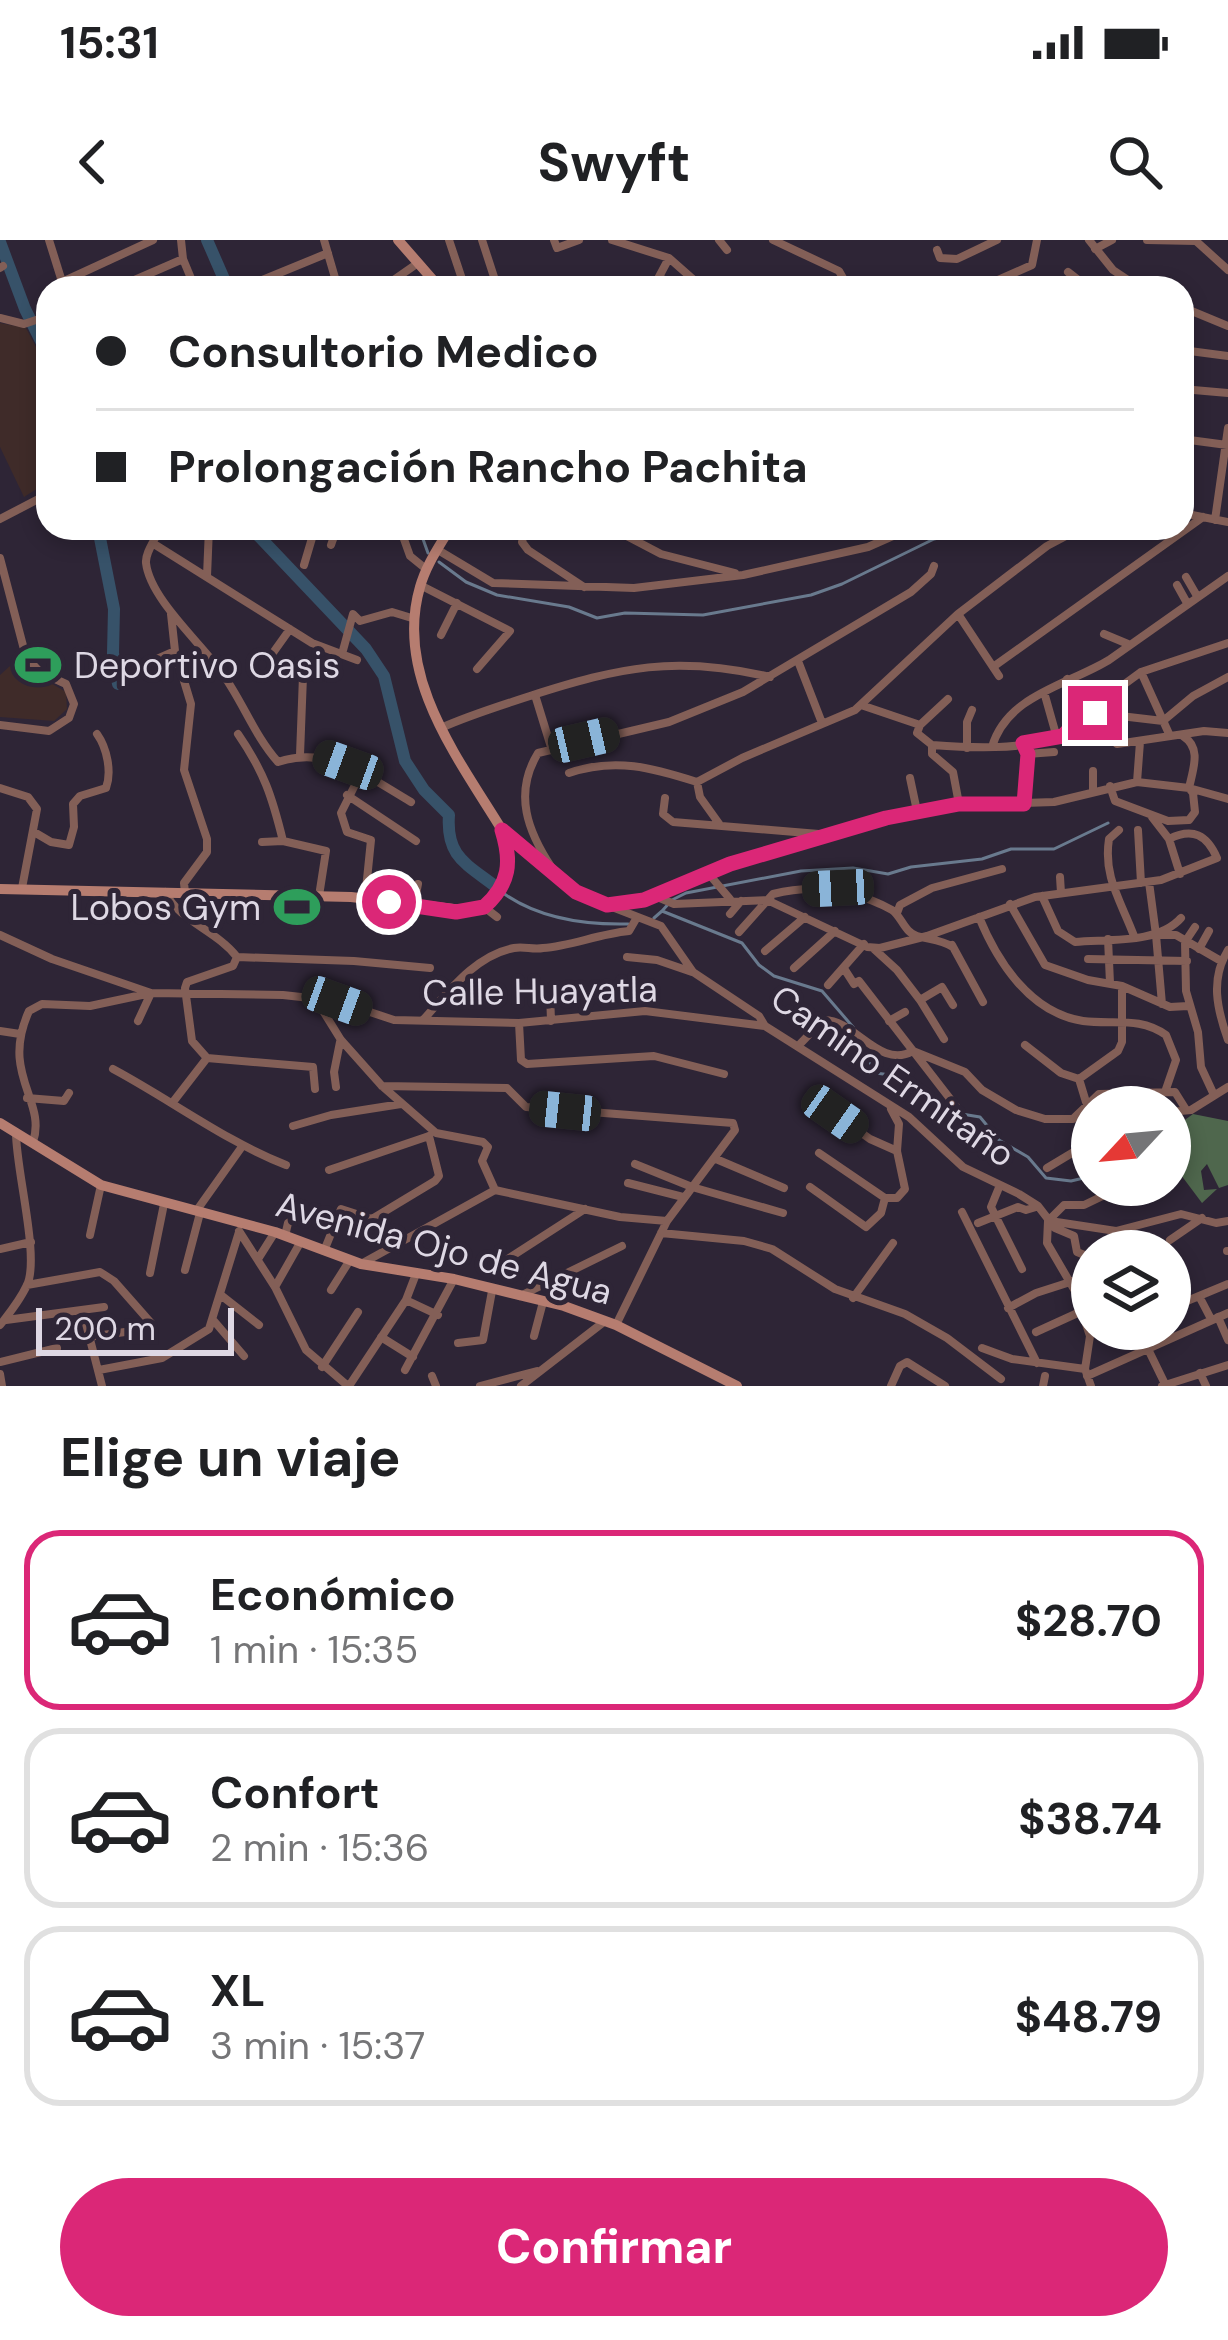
<!DOCTYPE html>
<html lang="es">
<head>
<meta charset="utf-8">
<style>
  :root { --surface:#fff; --page:#f6f6f6; --text:#202124; --muted:#757577; --line:#e0e0e0; --accent:#db2777 }
  body { margin:0; font-family:"DM Sans",sans-serif; background:var(--page); color:var(--text); height:100vh; display:flex; flex-direction:column; font-size:45px; white-space:nowrap }
  * { box-sizing:border-box; margin:0 }
  p { font-size:39px; color:var(--muted) }
  .icon { flex:none; width:66px; height:66px; fill:none; stroke:currentColor; stroke-width:2; stroke-linecap:round; stroke-linejoin:round }
  .map { position:relative; height:1146px; overflow:hidden }
  .drawer { display:flex; flex-direction:column; background:var(--surface); flex:1 }
  .drawer>* { flex:none }
  .hud { position:absolute; left:36px; top:36px; width:1158px; height:264px; border-radius:36px; box-shadow:0 6px 18px #0003; display:grid; align-content:center; height:264px; padding:0 60px; background:var(--surface) }
  .needle { width:78px; rotate:244deg }
  .tools { position:absolute; left:1071px; top:846px; display:grid; gap:24px }
  .tools a { display:grid; place-items:center; width:120px; height:120px; border-radius:50%; background:var(--surface); box-shadow:0 6px 18px #0003; font-size:60px }
  .scale { position:absolute; left:36px; bottom:30px; width:198px; box-sizing:border-box; padding-left:12px; border:6px solid #ded8e4; border-top:0; font-size:33px; line-height:42px; white-space:nowrap; color:#ded8e4; -webkit-text-stroke:9px #2e2536; paint-order:stroke }
  .end { position:absolute; width:54px; height:54px; margin:-27px; border:15px solid #db2777; background:#fff; box-shadow:0 0 0 6px #fff }
  .from { border-radius:50% }
  .car { position:absolute; width:36px; height:72px; margin:-36px -18px; border-radius:15px; box-shadow:0 0 9px 3px #0007; background:linear-gradient(#222 24%,#8ab4d8 0 40%,#222 0 76%,#8ab4d8 0 86%,#222 0) }
  .hud b { display:flex; align-items:center; gap:42px; height:114px; font-size:45px }
  .hud b+b { border-top:3px solid var(--line) }
  .hud i { width:30px; height:30px; background:var(--text) }
  ul { padding:0; list-style:none }
  li { display:flex; align-items:center; gap:36px; height:180px; margin:0 24px 18px; padding:0 36px; border:6px solid var(--line); border-radius:36px }
  li div { flex:1 }
  li b { display:block; font-size:45px }
  li em { font-style:normal; font-weight:700 }
  li.current { border-color:var(--accent) }
  li>.icon { width:108px; height:108px; stroke-width:1.5 }
  h2 { padding:0 60px; font-size:54px; line-height:144px }
  .cta { display:flex; gap:24px; margin-top:auto; padding:24px 60px }
  .cta a { flex:1; height:138px; border-radius:72px; background:var(--accent); color:#fff; font-size:48px; font-weight:700; line-height:138px; text-align:center }
  .status { display:flex; justify-content:space-between; align-items:center; height:84px; padding:0 60px; background:var(--surface); direction:ltr }
  .status svg { height:33px; fill:currentColor }
  header { display:flex; justify-content:space-between; align-items:center; height:156px; padding:0 60px; background:var(--surface); font-size:54px; font-weight:700 }
  .map>svg:first-child { display:block }
</style>
</head>
<body>
<div class="status"><b>15:31</b><svg viewBox="0 0 49 12"><path d="M0 12V9h3v3zM5 12V6h3v6zM10 12V3h3v9zM15 12V0h3v12zM26 1h20v11H26zM47 4h2v5h-2z"/></svg></div>
<header><svg class="icon" aria-label="back" viewBox="0 0 24 24"><path d="M15 5l-7 7 7 7"/></svg>Swyft<svg class="icon" aria-label="search" viewBox="0 0 24 24"><circle cx="10" cy="10" r="6"/><path d="M15 15l6 6"/></svg></header>
<div class="map">
<svg width="1228" height="1146" viewBox="0 0 1228 1146">
  <rect width="100%" height="100%" fill="#2e2536"/>
  <path fill="#3f2b29" d="M0,83L26,88L48,130V250L43,245L24,257L0,207Z
    M20,417L27,429L66,452L67,469L54,481L0,477V435Z"/>
  <path fill="#4f674d" d="M1193,874L1228,881V945L1219,948L1207,924L1201,931L1204,950L1217,949L1202,963L1181,935L1170,934L1183,911L1171,890Z"/>
  <g fill="none" stroke-linecap="round" stroke-linejoin="round">
    <path stroke="#697a8e" stroke-width="3" d="M224,39L241,48
      M419,288L428,313
      M439,322L466,342L497,355L569,367L597,378L625,373L703,375L811,355L842,344L934,299L985,288
      M503,653C538,678 585,685 628,684
      M662,671L672,660L686,653L801,631L853,628L888,634L911,627L982,619L1011,609H1054L1108,583
      M654,678L662,671L742,703L759,725L774,736L822,751L853,787
      M855,796L876,833L897,836L931,869L980,877L999,900L1028,917L1046,938L1071,941L1088,937"/>
    <path stroke="#375269" stroke-width="12" d="M207,0L224,39V48
      M0,2L25,69L48,115
      M98,288L114,369L113,413L118,444
      M251,288L366,409L384,436L405,521L424,550L449,575C446,616 465,623 495,646"/>
    <path stroke="#835f57" stroke-width="8" d="M49,0L64,48
      M181,0L183,19L195,48
      M324,0L338,48
      M449,0L465,48
      M554,0L557,8L579,0
      M612,0L669,18L703,48
      M719,0L727,10
      M773,0L839,31L843,38
      M1089,0L1113,30L1140,48
      M1147,0L1196,1L1228,30
      M1095,9L1112,0
      M937,10L940,18L957,19L997,0
      M0,28L3,26
      M1068,32L1077,39V48
      M660,37L674,48
      M62,42L153,0
      M255,43L328,13
      M385,46L418,23
      M116,48L183,19
      M476,48L495,40L482,0
      M653,48L669,18
      M980,48L1032,25L1037,0
      M1182,67L1228,86
      M0,78L24,84L48,76
      M1182,110L1228,116
      M1182,149L1228,153
      M1182,199L1227,205
      M1182,273L1228,282
      M0,279L48,254
      M1215,280L1228,188
      M160,288C156,299 145,312 146,323C150,359 202,404 222,433C243,462 254,495 278,522C329,505 368,537 411,562
      M400,288L410,316L426,329
      M525,288L522,302L528,310L584,347
      M583,288L619,292L661,314L735,333
      M522,295L551,293L556,288
      M154,304L312,403L357,420
      M331,305L337,288
      M438,310L493,343L634,348L743,335L868,307L911,288
      M0,318L26,417L40,432L66,444L74,464L69,478L49,491L0,485
      M304,325L315,288
      M207,336L209,288
      M1186,337L1197,356
      M420,345L510,391L477,429
      M1177,345L1187,363
      M171,374L175,411L191,464L184,530L207,599V612L184,643L185,652
      M958,374L999,436
      M1104,394L1128,404
      M441,395L457,363
      M342,414L353,374L360,381L392,372L415,379
      M270,417L290,389
      M157,419L175,411
      M798,421L822,483
      M993,427L1203,277
      M1141,432L1170,496
      M1067,439L1084,474L1117,504L1204,491L1228,493
      M1044,452L1057,498
      M535,455L551,507
      M861,465L920,485
      M1085,473L1141,432L1228,403
      M1163,481L1193,456L1228,437
      M920,485L917,493L932,505V514L953,532L959,564
      M920,485L948,459
      M441,488C470,475 500,466 530,456C620,427 676,415 770,437
      M238,494C264,532 272,556 283,601
      M1023,503L1027,514L1024,564
      M932,505C972,508 1018,510 1057,498C1074,493 1076,475 1095,473L1163,481
      M992,507C1007,455 1068,445 1109,420L1228,336
      M967,508V482L972,470
      M1027,514L1054,512
      M300,515L303,436
      M1093,531V550
      M361,533L341,573L347,592L371,600L365,659
      M569,533C615,517 653,528 697,542
      M910,538L917,571
      M1137,542L1140,502
      M1110,546L1115,561L1168,581L1189,580L1195,572L1193,553L1189,548C1193,529 1202,508 1183,496
      M0,548L28,557L37,569L22,648
      M347,555L416,601
      M665,558L663,574L673,582L819,594
      M1152,577L1169,599L1180,634
      M720,585L700,557L697,542L742,518L855,470L958,374L1047,306L1081,288
      M1119,590L1109,599C1103,637 1121,661 1134,696
      M1138,590L1141,643
      M503,591L576,653L661,686L693,732L759,776L765,786L909,877L963,927L1019,954L1038,966L1055,988L1074,996L1077,1012L1092,1018
      M34,592L51,602L69,605L74,587L73,564L80,556L106,548C112,532 107,508 97,494
      M262,602L283,601L326,611L319,656
      M552,628C528,592 513,554 538,513L669,482L743,452L911,352L931,334L934,326
      M708,633L730,659
      M1060,637L1061,653
      M1149,642L1156,695H1176L1221,721
      M165,652C179,681 216,690 237,717L233,726L187,742L185,748L192,801L207,818
      M655,656L674,664L767,660L867,707L880,708L927,696L1035,657L1161,640L1217,618C1207,595 1193,587 1169,599
      M1042,656L1058,691L1075,702C1109,699 1158,704 1181,678
      M414,664L418,644
      M1010,664L1045,725L1088,740L1122,746L1170,767L1188,766
      M608,665L644,660L730,624L825,594L940,566L1054,562L1137,542L1189,548L1228,559
      M484,667L497,677
      M897,673L900,665L932,648L1002,629
      M730,674L741,661
      M979,677C997,721 1030,773 1083,781C1114,785 1139,776 1166,795L1176,820L1165,852
      M1195,687L1185,702L1186,751L1198,792L1201,827L1214,855
      M739,692L773,654C814,644 855,650 892,670C902,677 904,692 917,696C931,700 940,699 953,707
      M0,695L52,719L151,753L138,781
      M1156,695L1162,764
      M1108,699L1110,743
      M952,705L983,762
      M874,709L897,730L920,760L942,747L953,765
      M1199,709L1209,691
      M1228,710C1210,739 1217,769 1228,800
      M765,711L805,677
      M237,717L354,721L430,728
      M627,717L657,720L692,732
      M1088,719L1187,721
      M794,728L835,691
      M845,730L854,744L859,741L958,869
      M828,745L864,704
      M550,752L551,781
      M315,758L341,800L382,846L436,893L483,902L488,907L482,921L495,950
      M920,760L944,799
      M424,779C449,751 476,715 514,708C524,706 533,710 543,708C571,706 598,694 629,691L636,679
      M889,781L905,772
      M519,783L521,820L527,824L654,816L724,834
      M0,791L20,794
      M800,804L823,780C855,779 879,830 913,811
      M1025,805L1061,833L1079,839
      M913,811L965,832L982,850L1016,870L1045,879H1073L1099,854L1175,852L1185,868
      M207,818L313,827L315,849
      M113,829C171,860 225,901 286,925
      M1079,839L1118,811L1122,802V746
      M1079,839L1086,862
      M382,846L507,848L526,867L733,883L735,890L667,981L616,1085
      M336,847L334,832L340,802
      M27,858L64,861L69,853
      M173,862L207,818
      M1170,872L1191,870L1228,847
      M835,874L870,899L897,911
      M293,886L331,875L401,864
      M33,902C47,860 0,835 29,771L42,764L90,766L151,753L283,755L337,761L394,780L519,783L645,771L765,786
      M1081,911L1092,922
      M1170,912L1172,911
      M819,913L885,958H897L905,949L897,911L899,884L891,869
      M716,919L784,948
      M635,924L692,947L783,973
      M1047,928L1092,901
      M329,930L429,896
      M628,943L683,957
      M1000,945L991,967L1022,1029
      M810,947L866,987L881,973L885,958
      M197,970L241,908
      M962,972L1037,1123
      M1049,980L1064,965H1084L1113,951V945
      M1048,981L1047,1003L1075,1051L1090,1096L1085,1129L1091,1146
      M1050,981L1116,991L1181,974L1216,983L1228,981
      M978,983L1018,967L1026,970L1036,967
      M239,991L275,1047L306,1110L348,1146
      M661,993L744,1001L772,1009L835,1049L905,1074L947,1098L1001,1139
      M90,995L101,945
      M285,996L288,983L307,972
      M1170,1000L1202,978
      M0,1009L31,1002
      M324,1011L341,969L372,979L435,941L439,936L429,896
      M1131,1011L1138,1010
      M1227,1011H1228
      M258,1019L275,992
      M503,1022L585,969
      M361,1024L495,950L620,977L667,981
      M185,1030L200,973
      M150,1033L164,964
      M27,1045L100,1032L114,1041L151,1083L147,1089L88,1097
      M275,1047L300,1003
      M331,1050L350,1020
      M222,1056L259,1085
      M520,1056L622,1006
      M1199,1056L1211,1079
      M853,1058L893,1003
      M406,1060L438,1075
      M1187,1061L1228,1044
      M1008,1068L1036,1053L1092,1035
      M83,1072L102,1146
      M1218,1077L1228,1100
      M6,1080L104,1067
      M214,1081L244,1116
      M0,1085C9,1074 21,1058 27,1045C40,1018 16,930 16,893
      M1036,1092L1082,1071
      M534,1096L543,1062
      M381,1097L413,1117
      M458,1103L483,1100L492,1051
      M1147,1107L1165,1144
      M982,1108L1012,1119L1085,1129
      M0,1122L57,1108
      M322,1127L358,1072
      M99,1130L162,1118L209,1089L239,992
      M405,1130L454,1039
      M1200,1133L1206,1146
      M0,1134L2,1146
      M432,1136L436,1146
      M1087,1136L1228,1073
      M349,1146L406,1060L416,1034
      M480,1146L537,1131
      M521,1146L605,1081
      M891,1146L900,1126L907,1122L945,1146
      M1043,1146L1045,1136
      M1162,1146L1228,1125"/>
    <path stroke="#b67d70" stroke-width="10" d="M398,0L440,48
      M0,649L351,657L471,671L484,667L504,643L510,619L502,590C458,518 394,436 420,347C426,325 439,307 450,288
      M0,883L101,945L275,992L361,1024L454,1039L564,1066L616,1085L737,1146"/>
  </g>
  <g fill="none" stroke-linecap="round" stroke-linejoin="round">
    <path stroke="#db2777" stroke-width="15" d="M389,662L456,672L484,667C510,644 512,622 502,590L576,652L607,665L644,660L730,624L886,578L959,564H1024L1028,514L1023,503L1063,496L1084,474L1095,473"/>
  </g>
  <defs>
    <g id="stadium-bare" transform="scale(3.6)"><path d="M0-5a6.5 5 0 1 0 0 10a6.5 5 0 1 0 0-10ZM-3.5-1.8h7v3.6h-7Z" fill="#2e9e5b" stroke="#2e2536" stroke-width="2.5" paint-order="stroke"/></g>
  </defs>
  <g fill-rule="evenodd">
    <use href="#stadium-bare" x="38" y="425"/>
    <use href="#stadium-bare" x="297" y="667"/>
  </g>
  <g text-anchor="middle" dominant-baseline="central" stroke-width="10" stroke-linejoin="round" paint-order="stroke">
    <g font-size="36" fill="#ded8e4" stroke="#2e2536" text-anchor="start">
      <text x="74" y="425">Deportivo Oasis</text>
      <text x="261" y="667" text-anchor="end">Lobos Gym</text>
    </g>
    <g font-size="36" fill="#ded8e4" stroke="#2e2536">
      <text transform="translate(540 751) rotate(-1)">Calle Huayatla</text>
      <text transform="translate(893 836) rotate(35)">Camino Ermitaño</text>
      <text transform="translate(444 1008) rotate(15)">Avenida Ojo de Agua</text>
    </g>
  </g>
</svg>
<div class="tools">
<a><svg class="needle" viewBox="-14 -14 28 28"><path d="M0-13l5 13h-10z" fill="#e53935"/><path d="M0 13l5-13h-10z" fill="#757577"/></svg></a>
<a><svg class="icon" aria-label="layers" viewBox="0 0 24 24"><path d="M12 4l9 5-9 5-9-5zM3 14l9 5 9-5"/></svg></a>
</div>
<div class="scale">200 m</div>
<i class="end from" style="left:389px;top:662px"></i>
<i class="end" style="left:1095px;top:473px"></i>
<i class="car" style="left:584px;top:500px;rotate:77deg"></i>
<i class="car" style="left:348px;top:525px;rotate:290deg"></i>
<i class="car" style="left:838px;top:648px;rotate:267deg"></i>
<i class="car" style="left:337px;top:761px;rotate:110deg"></i>
<i class="car" style="left:565px;top:871px;rotate:276deg"></i>
<i class="car" style="left:835px;top:874px;rotate:125deg"></i>
<div class="hud">
<b><i class="from"></i>Consultorio Medico</b>
<b><i></i>Prolongación Rancho Pachita</b>
</div>
</div>
<section class="drawer">
<h2>Elige un viaje</h2>
<ul>
<li class="current"><svg class="icon" aria-label="car" viewBox="0 0 24 24"><path d="M5 17H2v-5l4-1 3-4h7l3 4 3 1v5h-3M9 17h6M6 11h13"/><circle cx="7" cy="17" r="2"/><circle cx="17" cy="17" r="2"/></svg><div><b>Económico</b><p>1 min · 15:35</p></div><em>$28.70</em></li>
<li><svg class="icon" aria-label="car" viewBox="0 0 24 24"><path d="M5 17H2v-5l4-1 3-4h7l3 4 3 1v5h-3M9 17h6M6 11h13"/><circle cx="7" cy="17" r="2"/><circle cx="17" cy="17" r="2"/></svg><div><b>Confort</b><p>2 min · 15:36</p></div><em>$38.74</em></li>
<li><svg class="icon" aria-label="car" viewBox="0 0 24 24"><path d="M5 17H2v-5l4-1 3-4h7l3 4 3 1v5h-3M9 17h6M6 11h13"/><circle cx="7" cy="17" r="2"/><circle cx="17" cy="17" r="2"/></svg><div><b>XL</b><p>3 min · 15:37</p></div><em>$48.79</em></li>
</ul>
<div class="cta"><a>Confirmar</a></div>
</section>
</body>
</html>
